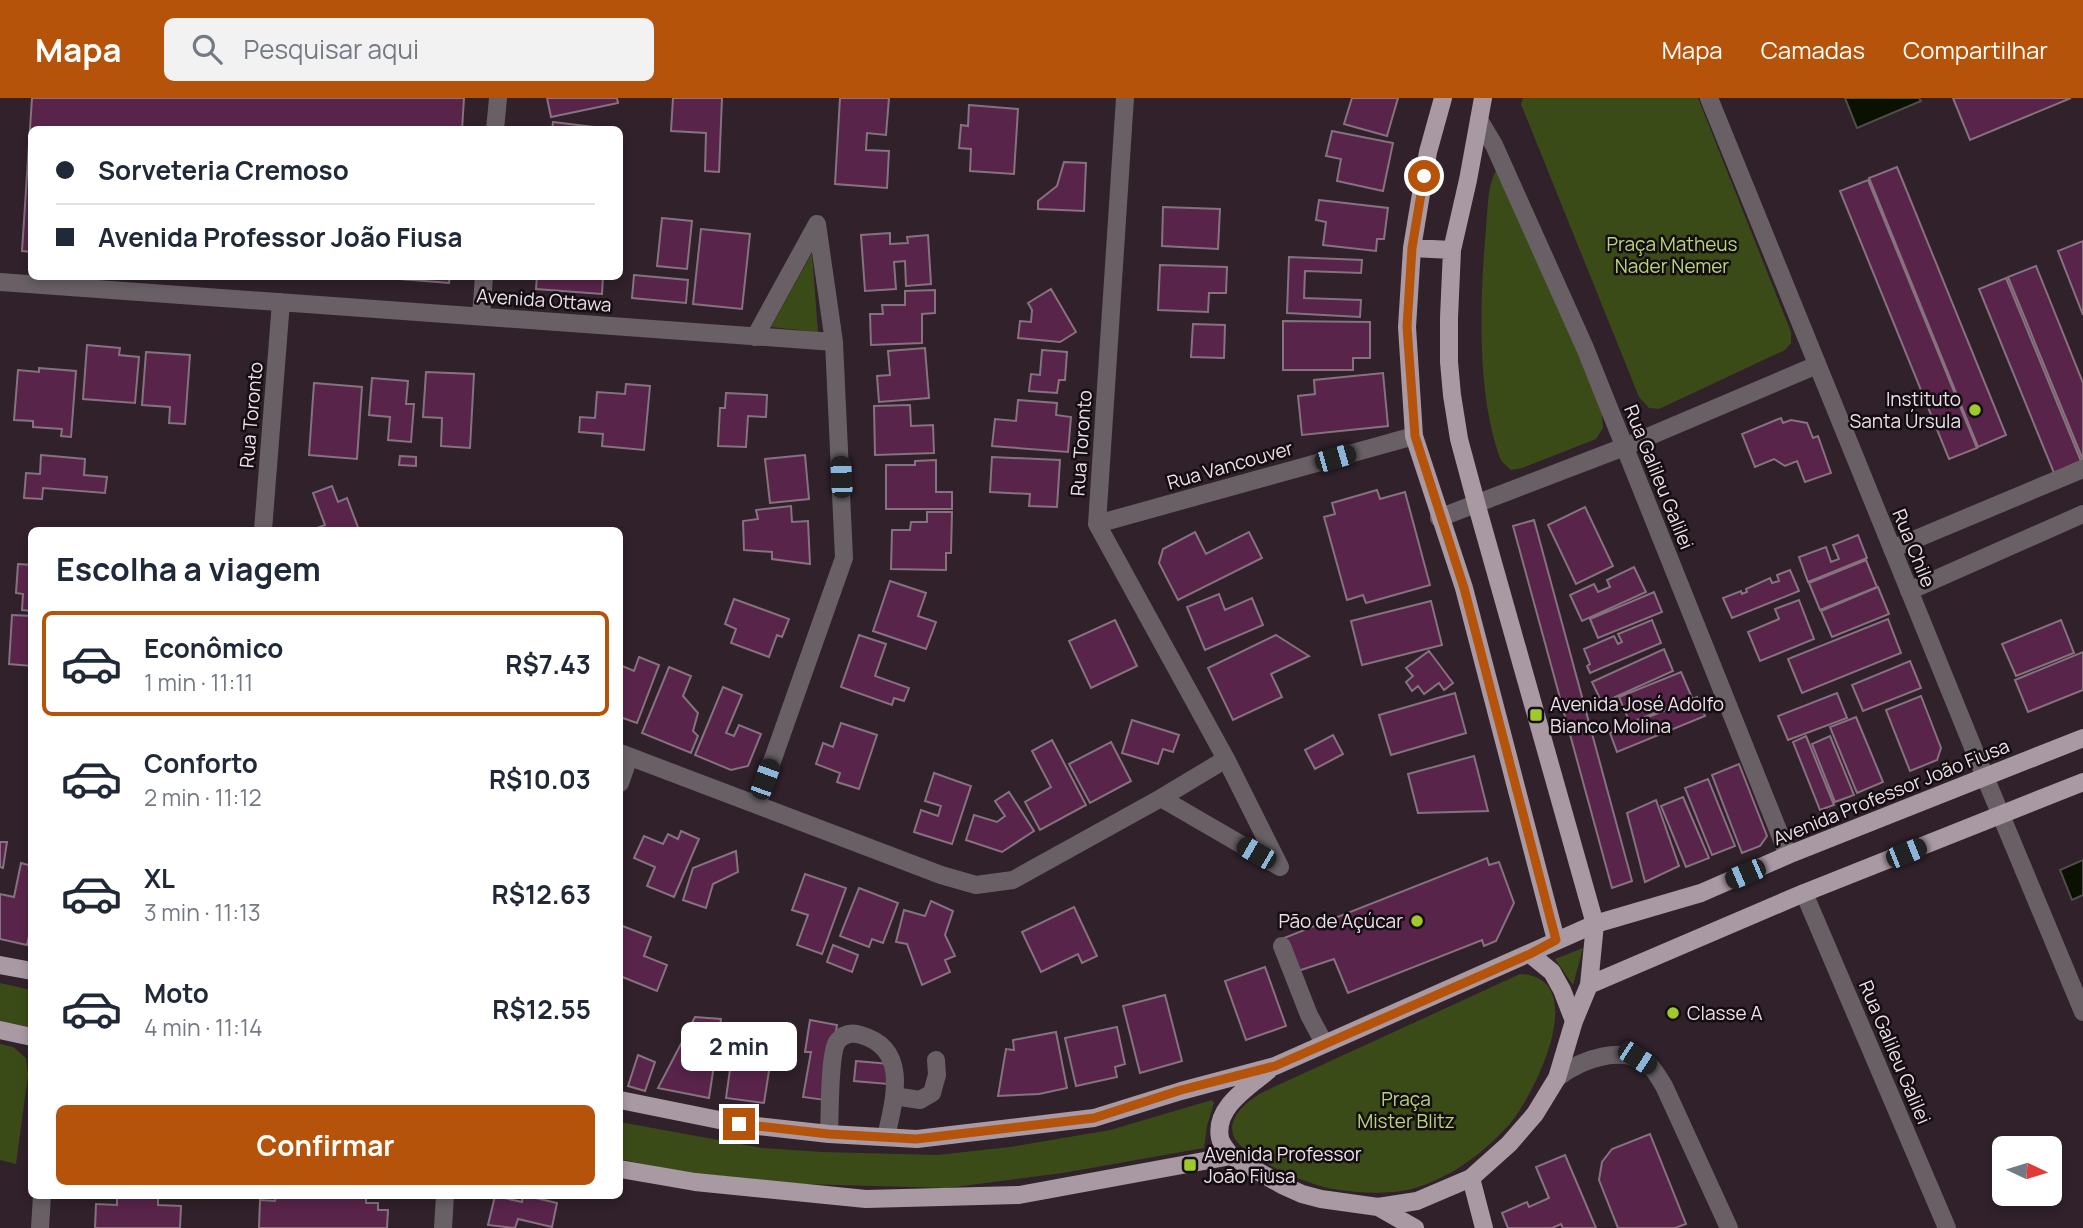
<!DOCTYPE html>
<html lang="pt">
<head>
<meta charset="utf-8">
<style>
  :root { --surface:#fff; --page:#f2f2f3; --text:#1f2937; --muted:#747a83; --line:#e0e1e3; --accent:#b45309 }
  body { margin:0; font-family:Manrope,sans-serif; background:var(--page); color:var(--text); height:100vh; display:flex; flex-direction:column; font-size:26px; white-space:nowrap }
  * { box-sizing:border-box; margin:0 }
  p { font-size:23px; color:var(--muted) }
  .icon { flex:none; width:38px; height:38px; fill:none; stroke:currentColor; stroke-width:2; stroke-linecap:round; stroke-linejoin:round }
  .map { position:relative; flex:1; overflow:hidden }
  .details { position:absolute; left:28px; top:429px; width:595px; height:672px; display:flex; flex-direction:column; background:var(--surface); border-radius:10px; box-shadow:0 4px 10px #0003 }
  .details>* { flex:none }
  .banner { position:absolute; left:28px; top:28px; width:595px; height:154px; border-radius:10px; box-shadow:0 4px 10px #0003; display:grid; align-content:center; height:154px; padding:0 28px; background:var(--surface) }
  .needle { width:46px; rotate:94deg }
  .buttons { position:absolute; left:1992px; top:1038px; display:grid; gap:14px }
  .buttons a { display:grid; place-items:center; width:70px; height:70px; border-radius:10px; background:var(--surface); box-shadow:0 4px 10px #0003; font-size:35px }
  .end { position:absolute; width:32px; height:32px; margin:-16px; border:9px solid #b45309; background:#fff; box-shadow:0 0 0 4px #fff }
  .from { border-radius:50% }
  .bubble { position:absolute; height:49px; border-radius:10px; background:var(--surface); box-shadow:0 4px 10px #0003; font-size:23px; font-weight:700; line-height:49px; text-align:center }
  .car { position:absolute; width:21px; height:42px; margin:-21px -10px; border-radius:9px; box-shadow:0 0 5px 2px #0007; background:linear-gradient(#222 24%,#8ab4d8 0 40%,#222 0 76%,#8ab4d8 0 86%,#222 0) }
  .banner b { display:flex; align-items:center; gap:24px; height:66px; font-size:26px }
  .banner b+b { border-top:2px solid var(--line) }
  .banner i { width:18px; height:18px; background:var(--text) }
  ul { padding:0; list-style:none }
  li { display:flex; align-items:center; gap:21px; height:105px; margin:0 14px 10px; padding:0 14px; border:4px solid transparent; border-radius:10px }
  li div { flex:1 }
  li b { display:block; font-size:26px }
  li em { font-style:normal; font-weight:700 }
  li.current { border-color:var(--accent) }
  li>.icon { width:63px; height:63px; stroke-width:1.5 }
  h2 { padding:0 28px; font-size:32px; line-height:84px }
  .cta { display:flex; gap:14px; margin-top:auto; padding:14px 28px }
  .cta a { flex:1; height:80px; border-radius:10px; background:var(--accent); color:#fff; font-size:28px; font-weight:700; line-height:80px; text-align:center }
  header { display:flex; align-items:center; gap:42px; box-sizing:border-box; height:98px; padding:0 35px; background:var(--accent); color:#fff }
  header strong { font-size:33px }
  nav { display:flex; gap:38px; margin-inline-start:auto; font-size:24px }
  .search { width:490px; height:63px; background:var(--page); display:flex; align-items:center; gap:18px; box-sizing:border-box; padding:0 24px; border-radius:10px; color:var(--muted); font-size:26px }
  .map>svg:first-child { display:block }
</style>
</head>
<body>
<header>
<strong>Mapa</strong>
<div class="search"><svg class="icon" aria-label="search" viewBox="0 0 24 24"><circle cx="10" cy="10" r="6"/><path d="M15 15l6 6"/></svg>Pesquisar aqui</div>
<nav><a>Mapa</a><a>Camadas</a><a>Compartilhar</a></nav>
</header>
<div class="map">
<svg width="2083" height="1130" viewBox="0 0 2083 1130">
  <rect width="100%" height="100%" fill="#30212b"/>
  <path fill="#3b4b17" d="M1523,0H1698L1791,234V245L1785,252L1659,311L1649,310L1639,299L1521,6Z
    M1496,72L1504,75L1602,315L1603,330L1596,341L1522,370L1511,372C1507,368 1502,365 1500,360C1476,294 1480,199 1486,130C1488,110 1487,90 1496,72Z
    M812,155L818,234L771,229Z
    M1583,850L1573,887L1555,861Z
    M1520,876C1593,879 1534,999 1508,1028C1481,1057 1450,1080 1412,1091C1386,1097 1359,1095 1333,1091C1311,1088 1238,1058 1233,1036C1228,1018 1248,1003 1261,995Z
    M0,885L31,892V929L0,923Z
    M0,946L13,949L26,960L28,977L16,1066L0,1062Z
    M1212,1002L1214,1005L1207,1028L1204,1050L1063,1075L947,1090L802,1086L683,1074L620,1061V1024L762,1050L823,1054L937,1057L1010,1049L1110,1032Z"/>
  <path fill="#0b1101" stroke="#4e4f46" stroke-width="2" d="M1845,0H1919L1921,3L1857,30Z
    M2083,762V797L2072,802L2060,772Z"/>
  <path fill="#59244a" stroke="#85727e" stroke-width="2" d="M32,0H464L462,32H32V154L22,153Z
    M547,0H617L618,5L551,19Z
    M673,0H722L719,74L705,73L706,35L671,33Z
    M840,0H889L886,37L867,35L866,52L889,53L887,90L835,86Z
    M1352,0H1398L1387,38L1344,26Z
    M1953,0H2071L1970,42Z
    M969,7L1018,11L1014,76L970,73L971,51L959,50L961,27L968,28Z
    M553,24L619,32H552Z
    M1332,33L1393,45L1383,93L1337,83L1341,61L1326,58Z
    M1064,64L1086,65L1084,113L1038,111V103L1057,88Z
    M1897,69L2006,337L1978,349L1869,80Z
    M1868,82L1977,350L1949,361L1840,93Z
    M1319,102L1388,110L1384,141H1377L1376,153L1323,147L1326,124L1316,122Z
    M1163,109L1220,111L1218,151L1162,148Z
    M662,120L692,123L687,171L657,168Z
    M701,131L750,136L742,211L693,206Z
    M890,135V146L908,145L907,139L928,137L931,186L906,188L905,163L894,164L896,191L865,193L861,137Z
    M2083,143V217L2058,153Z
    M1289,159L1362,162L1361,175L1305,173L1304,200L1361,202L1360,219L1287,215Z
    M1160,167L1227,169L1226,195H1209L1208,214L1158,212Z
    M2036,168L2083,285V362L2008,179Z
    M634,177L688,182L686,205L632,200Z
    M361,178H450L449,185Z
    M537,178H603L602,196L536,191Z
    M2006,180L2081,363L2054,375L1979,191Z
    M1051,191L1076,234L1060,244L1018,240L1020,223L1031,224L1032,212L1028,205Z
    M935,192V215L922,216V245L871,247L870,216H883L882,207H905V193Z
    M1283,223L1370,224V260H1353V272H1283Z
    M1193,226L1225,227L1224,260L1191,259Z
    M87,247L120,250L119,257L139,259L135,305L83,301Z
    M925,250L929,300L879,304L877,278L890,277L888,253Z
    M1042,252L1067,254L1065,282H1059L1057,295L1029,293L1031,276L1040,277Z
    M146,254L190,257L185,326L169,325L170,309L142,307Z
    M39,270L76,273L71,339L61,338L62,331L33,329V323L14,322L18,272L39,274Z
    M426,274L474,276L470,350L441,348L442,320L423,319Z
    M1383,275L1388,328L1302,337L1298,298L1315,296L1314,282Z
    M372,280L408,283L406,306H414L411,344L388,342L390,319L369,317Z
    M314,285L362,289L357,361L309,357Z
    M626,286L650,288L644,352L602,348L603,336L579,334L580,319L595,320L597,294L625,296Z
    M726,295L767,297L766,319L748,318L746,349L718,348L720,310H725Z
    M1018,302L1057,305L1056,317L1071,319L1068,354L992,348L995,321L1016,323Z
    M910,307L911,328L933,327L934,355L875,357L874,308Z
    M1781,320L1783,325L1791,322L1807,325L1813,340L1818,338L1831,375L1805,384L1797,363L1785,368L1774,361L1755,369L1742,336Z
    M41,357L85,361L84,377L107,379L105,395L43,390L42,401L24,400L26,375L40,376Z
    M805,357L809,401L770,405L765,361Z
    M400,358L416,359V368L399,367Z
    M992,359L1060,362L1057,409L1029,408L1030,396L990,394Z
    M936,362V394H952V411H886V367H915V363Z
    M332,388L338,404L347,400L359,432H312L325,427L313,395Z
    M1377,392L1380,401L1405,394L1430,487L1366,505L1363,497L1347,502L1324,419L1335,416L1332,405Z
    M791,408L792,424L808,423L810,466L772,461V454L744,452L743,423L758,421L756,412Z
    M1585,409L1613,468L1576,486L1548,427Z
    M927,414H952L951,455H946V472L891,471L892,432H910L911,424H927Z
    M1534,422L1632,783L1612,790L1513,428Z
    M1195,434L1206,456L1249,434L1262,460L1178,502L1159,465L1163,451Z
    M1858,437L1867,460L1808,484L1799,459L1826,449L1831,464L1839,461L1833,447Z
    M1866,462L1877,489L1820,512L1809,485Z
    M18,466L32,467V513L22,512L23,496L16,495Z
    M1634,469L1646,494L1582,523L1570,497L1594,486L1598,494L1610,489L1607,482Z
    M1790,472L1799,493L1732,520L1723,500L1741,493L1742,496L1747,494L1746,491L1770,480L1772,485L1779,483L1777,477Z
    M890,483L926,495L918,518L936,524L926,551L873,533Z
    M1878,489L1889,516L1832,539L1821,513Z
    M1654,494L1662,514L1598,540L1590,521Z
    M1219,496L1225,512L1252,500L1263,527L1205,552L1187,509Z
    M734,501L789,521L782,539L777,537L769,559L731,545L736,531L725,526Z
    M1799,502L1814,541L1760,563L1748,534L1779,521L1775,511Z
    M1431,503L1442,547L1362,567L1351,523Z
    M12,517L32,518V568L9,566Z
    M1888,521L1901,555L1802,595L1788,561Z
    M1115,522L1137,568L1091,590L1069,543Z
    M1652,522L1661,545L1590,575L1587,568L1590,566L1584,551L1614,538L1618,546L1622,544L1618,536Z
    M2061,522L2074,555L2016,578L2002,546Z
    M859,537L886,546L875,578L909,590L904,603L894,600L892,607L841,589Z
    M1276,537L1309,558L1271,576L1282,599L1233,622L1208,570Z
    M1664,551L1673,573L1602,605L1592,584Z
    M1429,553L1453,585L1444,592L1439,585L1424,596L1418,588L1412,593L1406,584L1413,578L1406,570Z
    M2083,554V592L2028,614L2015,582Z
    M639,559L659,567L637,625L620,619V567L634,573Z
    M1910,563L1921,590L1863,613L1852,587Z
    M669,569L691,578L683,598L698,615L693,633L698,638L691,655L642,635Z
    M1681,574L1692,600L1630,625L1619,599Z
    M723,589L742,597L726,635L734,638L739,627L761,636L748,668L731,672L695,657Z
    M1455,595L1466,635L1391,657L1379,617Z
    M1837,595L1847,620L1788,642L1778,618Z
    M1921,598L1941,650L1937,662L1910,673L1886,612Z
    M1697,599L1705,618L1617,654L1610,635Z
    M1856,619L1883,684L1857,695L1830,629Z
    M1132,622L1179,637L1173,654L1163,651L1158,666L1122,655Z
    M841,625L877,637L859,691L837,684L840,675L816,666L823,645L833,649Z
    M1333,637L1343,656L1315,671L1305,652Z
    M1806,638L1834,707L1820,712L1793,644Z
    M1830,638L1854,697L1835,704L1812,646Z
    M1052,642L1086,707L1040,732L1025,704L1051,689L1032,653Z
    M1111,644L1131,683L1090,705L1069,666Z
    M1474,658L1488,713L1418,715L1408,676Z
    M1739,666L1767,738L1760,748L1742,755L1712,677Z
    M934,675L971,688L952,746L914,734L921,712L938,718L941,708L925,703Z
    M1708,681L1735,748L1712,757L1685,690Z
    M1009,694L1034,733L1002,754L966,742L974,717L997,724L1005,718L995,703Z
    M1683,699L1709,760L1686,769L1661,708Z
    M1656,702L1679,768L1645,784L1627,715Z
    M681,733L699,741L674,799L647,788L655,769L634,760L644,738L663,746L668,736L678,741Z
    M0,744H7L3,770L0,769Z
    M736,753L738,774L713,786L706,810L683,802L693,770Z
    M1487,760L1489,767L1499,764L1514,805L1496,843L1484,848L1482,842L1348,895L1334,861L1298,873L1284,840Z
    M21,765L32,768V824L27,847L0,841V796L14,799Z
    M805,776L846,790L822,856L797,847L808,817L792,812Z
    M859,790L898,805L883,845L872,841L869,849L840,838Z
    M931,803L953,813L945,837L955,858L945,862L950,874L922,887L907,846L896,844L904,812L925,818Z
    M1074,809L1097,858L1082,865L1078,856L1041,874L1022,834Z
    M620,827L651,839L644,858L667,867L657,893L620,878Z
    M833,847L858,857L852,874L827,864Z
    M1265,869L1286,928L1246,942L1225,883Z
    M1165,897L1182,963L1140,975L1123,908Z
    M695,919L721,921L709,1000L658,990Z
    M810,922L837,927L825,1002L803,999L811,954H805Z
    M1117,929L1125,966L1115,969L1117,979L1076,988L1065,940Z
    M1056,934L1067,990L1039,996L998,998L1006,951L1014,952L1013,942Z
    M739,935L767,939L766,946L773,947L764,1005L726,1000L734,943H738Z
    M638,957L655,964L645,993L628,988Z
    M856,963L890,966L888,986L854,983Z
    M1650,1036L1686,1126L1675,1130H1618L1599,1082L1602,1064L1612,1051Z
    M1565,1057L1596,1130H1563L1561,1126L1552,1130H1508L1502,1115L1527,1104L1529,1109L1549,1100L1536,1069Z
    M117,1097H158V1107L181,1108L180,1130H95L96,1106L117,1107Z
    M276,1097H366V1105H378V1112H388L387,1130H259L260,1102L275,1103Z
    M523,1097L557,1105L552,1129L518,1121L515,1130L488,1127L495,1098L522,1104Z"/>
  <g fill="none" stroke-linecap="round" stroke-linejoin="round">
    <path stroke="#686065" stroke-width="18" d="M1125,0L1097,426L1226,661L1280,769
      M1709,0L1985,679L2083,914
      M1479,22L1494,47L1585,250L1788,757
      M495,32L498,0
      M0,184L834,244
      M481,218L484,178
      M755,239L817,126
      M1439,420L1624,349L1817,267
      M1097,426L1414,338
      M263,432L281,204
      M1892,451L2083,371
      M1909,493L2083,416
      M620,655L941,777L976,787L1013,782L1161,700L1226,661
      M620,685L629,659
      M1161,700L1280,769
      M757,706L844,460L834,244L817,126
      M1804,795L1947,1130
      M1282,848L1309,917L1324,945
      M1557,980C1581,961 1625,945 1651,969C1656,974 1660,982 1664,988L1729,1130
      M894,998L920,1002L932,995L937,977L936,962
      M829,1036C830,1018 829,957 837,944C843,936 851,934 861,937C910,951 894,1002 886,1039
      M40,1130L42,1097
      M443,1130L445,1097"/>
    <path stroke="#a999a3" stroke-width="18" d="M1443,0L1428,54L1412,150L1407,229L1414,338L1464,490L1556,842
      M1412,150L1452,152
      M1530,856L1552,874L1562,892L1574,923
      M0,867L32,873
      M1589,887L1804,795L2083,684
      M0,932L32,939
      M620,1002L739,1026L829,1036L917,1041L1094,1020L1181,993L1275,968L1595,826L1701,795L1788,757L2083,640
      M1231,1058C1227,1052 1221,1046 1220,1040C1214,1009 1249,989 1269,972
      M620,1071L695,1084L866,1101L1019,1097L1231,1058L1282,1087L1302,1096L1321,1101L1378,1109L1417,1103L1471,1080L1509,1046L1535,1016L1557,980L1574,923L1589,887L1595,826L1477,408L1459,341L1452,297L1449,264V220L1452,152L1468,82L1483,0
      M1471,1080L1484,1130
      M1378,1109L1415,1130"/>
  </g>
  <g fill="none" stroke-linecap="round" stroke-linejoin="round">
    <path stroke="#b45309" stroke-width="9" d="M739,1026L829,1036L916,1041L1094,1020L1181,992L1275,968L1530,856L1556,842L1464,490L1415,338L1407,229L1412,150L1424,78"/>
  </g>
  <g fill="#9fca2c" stroke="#140d12" stroke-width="2.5">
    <circle cx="1975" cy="312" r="7"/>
    <rect x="1529" y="610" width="14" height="14" rx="3.5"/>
    <circle cx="1417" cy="823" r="7"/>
    <circle cx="1673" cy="915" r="7"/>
    <rect x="1183" y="1060" width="14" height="14" rx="3.5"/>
  </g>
  <g text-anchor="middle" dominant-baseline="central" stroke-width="5" stroke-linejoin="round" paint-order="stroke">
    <g font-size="19" fill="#b7d679" stroke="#140d12">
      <text x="1672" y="146">Praça Matheus<tspan x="1672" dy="22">Nader Nemer</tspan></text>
      <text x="1406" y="1001">Praça<tspan x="1406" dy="22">Mister Blitz</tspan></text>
    </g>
    <g font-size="19" fill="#ebe0e7" stroke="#140d12">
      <text transform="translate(544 202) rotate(4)">Avenida Ottawa</text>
      <text transform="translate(251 317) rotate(-85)">Rua Toronto</text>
      <text transform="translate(1081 345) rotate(-86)">Rua Toronto</text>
      <text transform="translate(1230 367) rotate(-16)">Rua Vancouver</text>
      <text transform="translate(1659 379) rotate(68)">Rua Galileu Galilei</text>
      <text transform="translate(1914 450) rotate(68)">Rua Chile</text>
      <text transform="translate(1891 694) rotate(-22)">Avenida Professor João Fiusa</text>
      <text transform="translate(1895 954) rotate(67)">Rua Galileu Galilei</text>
    </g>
    <g font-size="19" fill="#ebe0e7" stroke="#140d12" text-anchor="start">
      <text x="1961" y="301" text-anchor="end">Instituto<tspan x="1961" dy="22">Santa Úrsula</tspan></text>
      <text x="1550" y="606">Avenida José Adolfo<tspan x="1550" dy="22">Bianco Molina</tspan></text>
      <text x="1403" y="823" text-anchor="end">Pão de Açúcar</text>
      <text x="1687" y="915">Classe A</text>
      <text x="1204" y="1056">Avenida Professor<tspan x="1204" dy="22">João Fiusa</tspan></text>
    </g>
  </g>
</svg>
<div class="buttons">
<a><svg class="needle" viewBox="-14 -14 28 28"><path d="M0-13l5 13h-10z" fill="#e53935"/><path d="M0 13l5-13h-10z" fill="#747a83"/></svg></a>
</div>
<i class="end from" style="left:1424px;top:78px"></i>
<i class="end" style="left:739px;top:1026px"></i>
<div class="bubble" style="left:681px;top:924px;width:116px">2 min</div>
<i class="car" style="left:1335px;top:360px;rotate:74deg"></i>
<i class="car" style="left:841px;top:379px;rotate:357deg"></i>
<i class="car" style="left:765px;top:681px;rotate:20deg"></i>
<i class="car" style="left:1256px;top:755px;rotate:300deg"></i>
<i class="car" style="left:1906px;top:755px;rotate:68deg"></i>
<i class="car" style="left:1745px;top:776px;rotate:247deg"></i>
<i class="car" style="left:1637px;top:960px;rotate:123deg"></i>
<div class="banner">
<b><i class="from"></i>Sorveteria Cremoso</b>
<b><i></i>Avenida Professor João Fiusa</b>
</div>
<section class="details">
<h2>Escolha a viagem</h2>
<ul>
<li class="current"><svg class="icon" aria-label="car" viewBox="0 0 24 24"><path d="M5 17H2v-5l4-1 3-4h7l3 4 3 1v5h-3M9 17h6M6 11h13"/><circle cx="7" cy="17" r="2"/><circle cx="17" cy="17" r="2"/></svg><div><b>Econômico</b><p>1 min · 11:11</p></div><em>R$7.43</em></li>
<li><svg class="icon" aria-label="car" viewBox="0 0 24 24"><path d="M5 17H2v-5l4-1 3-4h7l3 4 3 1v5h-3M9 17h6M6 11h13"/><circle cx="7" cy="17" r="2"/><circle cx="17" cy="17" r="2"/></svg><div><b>Conforto</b><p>2 min · 11:12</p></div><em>R$10.03</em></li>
<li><svg class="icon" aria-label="car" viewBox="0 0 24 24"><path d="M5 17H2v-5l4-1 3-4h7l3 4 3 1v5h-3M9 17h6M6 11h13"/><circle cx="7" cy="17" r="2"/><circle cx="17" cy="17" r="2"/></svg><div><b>XL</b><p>3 min · 11:13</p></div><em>R$12.63</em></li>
<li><svg class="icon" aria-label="car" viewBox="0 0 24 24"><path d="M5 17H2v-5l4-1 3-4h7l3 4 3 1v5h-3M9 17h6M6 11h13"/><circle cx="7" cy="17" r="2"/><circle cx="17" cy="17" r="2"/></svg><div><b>Moto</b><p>4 min · 11:14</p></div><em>R$12.55</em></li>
</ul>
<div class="cta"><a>Confirmar</a></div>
</section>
</div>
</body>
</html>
